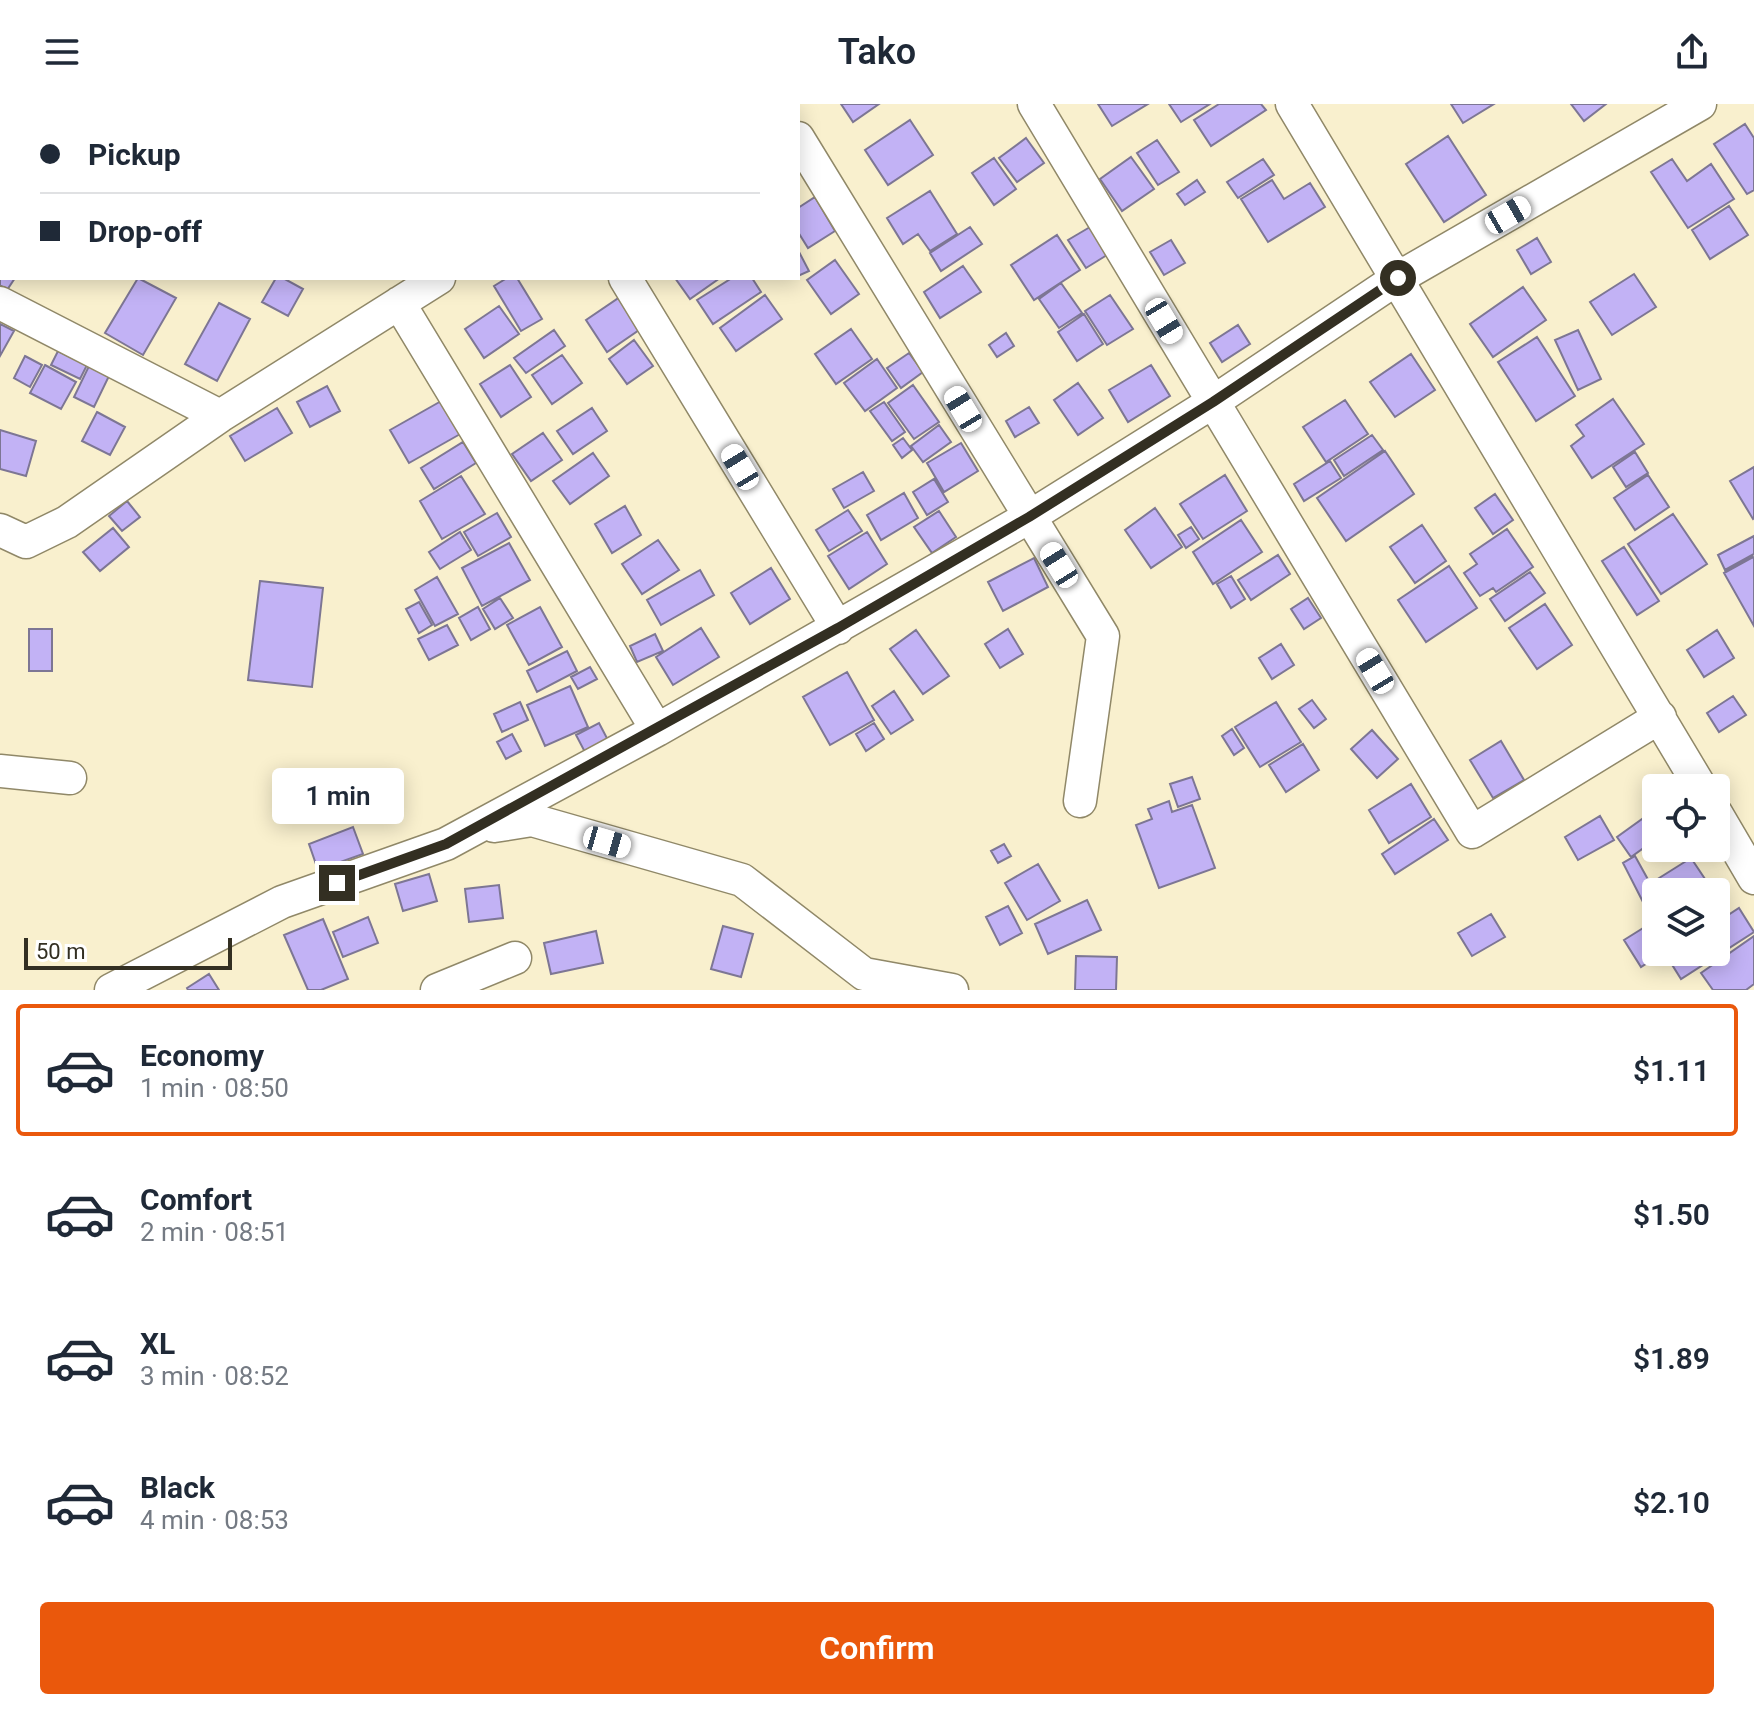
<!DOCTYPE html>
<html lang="en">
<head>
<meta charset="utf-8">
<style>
  :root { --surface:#fff; --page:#f6f6f7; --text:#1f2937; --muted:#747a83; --line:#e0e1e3; --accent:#ea580c }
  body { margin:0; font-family:Roboto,sans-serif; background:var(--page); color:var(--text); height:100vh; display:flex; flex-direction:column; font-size:30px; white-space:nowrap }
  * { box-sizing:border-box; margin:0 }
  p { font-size:26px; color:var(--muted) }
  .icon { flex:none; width:44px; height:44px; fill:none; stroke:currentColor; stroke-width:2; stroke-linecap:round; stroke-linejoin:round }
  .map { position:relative; height:886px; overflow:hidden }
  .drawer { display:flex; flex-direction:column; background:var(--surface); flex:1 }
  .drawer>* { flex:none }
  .banner { position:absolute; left:0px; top:0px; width:800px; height:176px; box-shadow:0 4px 20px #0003; display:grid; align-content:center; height:176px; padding:0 40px; background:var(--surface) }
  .controls { position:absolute; left:1642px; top:670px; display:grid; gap:16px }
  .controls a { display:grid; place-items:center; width:88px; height:88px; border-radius:8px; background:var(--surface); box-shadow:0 4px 20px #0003; font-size:40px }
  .scale { position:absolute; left:24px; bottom:20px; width:208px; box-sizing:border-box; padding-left:8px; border:4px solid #332f22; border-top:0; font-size:22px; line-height:28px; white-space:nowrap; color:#332f22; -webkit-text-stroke:6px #fff; paint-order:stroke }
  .end { position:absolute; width:36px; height:36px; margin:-18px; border:10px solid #332f22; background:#fff; box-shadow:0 0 0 4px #fff }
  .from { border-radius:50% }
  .bubble { position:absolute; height:56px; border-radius:8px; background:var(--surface); box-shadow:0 4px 20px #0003; font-size:26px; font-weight:600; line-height:56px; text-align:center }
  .car { position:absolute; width:24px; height:48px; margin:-24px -12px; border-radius:10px; box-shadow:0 0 6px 2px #0007; background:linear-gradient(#fff 24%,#345 0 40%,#fff 0 76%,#345 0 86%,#fff 0) }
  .banner b { display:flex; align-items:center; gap:28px; height:76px; font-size:30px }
  .banner b+b { border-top:2px solid var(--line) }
  .banner i { width:20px; height:20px; background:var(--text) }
  ul { padding:14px 0 0; list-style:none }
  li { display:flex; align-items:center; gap:24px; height:132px; margin:0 16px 12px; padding:0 24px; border:4px solid transparent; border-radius:8px }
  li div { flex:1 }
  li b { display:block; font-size:30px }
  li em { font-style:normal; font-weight:600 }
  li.on { border-color:var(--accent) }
  li>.icon { width:72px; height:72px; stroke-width:1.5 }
  .action { display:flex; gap:16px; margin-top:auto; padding:16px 40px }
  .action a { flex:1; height:92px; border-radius:8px; background:var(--accent); color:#fff; font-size:32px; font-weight:600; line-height:92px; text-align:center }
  header { display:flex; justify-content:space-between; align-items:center; height:104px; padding:0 40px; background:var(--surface); font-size:36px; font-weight:600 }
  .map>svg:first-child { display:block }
</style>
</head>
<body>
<header><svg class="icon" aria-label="menu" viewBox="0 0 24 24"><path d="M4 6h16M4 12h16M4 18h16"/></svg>Tako<svg class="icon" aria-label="share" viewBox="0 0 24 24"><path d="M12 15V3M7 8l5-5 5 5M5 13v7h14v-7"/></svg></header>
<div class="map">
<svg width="1754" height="886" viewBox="0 0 1754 886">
  <rect width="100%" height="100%" fill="#f9f0ce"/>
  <path fill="#c2b2f5" stroke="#7d7694" stroke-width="2" d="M841,0H879L853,18Z
    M1098,0H1148L1112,22Z
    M1169,0H1210L1181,18Z
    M1219,0H1261L1266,6L1211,42L1194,16Z
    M1451,0H1494L1463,19Z
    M1571,0H1606L1584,17Z
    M910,16L933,51L888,81L865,46Z
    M1745,20L1754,34V86L1747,90L1714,40Z
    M1448,32L1486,91L1444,118L1406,60Z
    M1026,34L1044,59L1017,78L999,54Z
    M1157,36L1179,68L1158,81L1137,49Z
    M1131,53L1154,85L1122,107L1100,75Z
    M994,54L1016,85L994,101L972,69Z
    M1263,55L1274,71L1238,94L1227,78Z
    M1672,55L1687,77L1711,60L1734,95L1688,124L1651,68Z
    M1197,76L1205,88L1185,101L1177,90Z
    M1272,76L1284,95L1310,79L1325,103L1268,138L1241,95Z
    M930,87L957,130L930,147L918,130L903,140L887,114Z
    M815,93L835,127L808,144L798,128V104Z
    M1729,102L1748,131L1710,155L1692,126Z
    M970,123L982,140L941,167L930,149Z
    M1090,123L1107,151L1086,164L1068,136Z
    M1057,131L1080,166L1034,196L1011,161Z
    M1537,134L1551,158L1531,170L1517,146Z
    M1171,136L1185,159L1164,171L1150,148Z
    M0,137L2,174H15L7,186L0,181Z
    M798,146L809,167L798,172Z
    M835,156L859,190L831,210L807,176Z
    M963,162L981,188L940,214L924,188Z
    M1634,170L1656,203L1612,231L1590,198Z
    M138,174L176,194L143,251L105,229Z
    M276,174H283L303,185L288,212L262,198Z
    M507,174H517L542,215L521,227L494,182Z
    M675,174H720L690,195Z
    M732,174H752L761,188L713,220L697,196Z
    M1061,179L1082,209L1059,224L1039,195Z
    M1523,183L1546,216L1493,253L1470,220Z
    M765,191L782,215L736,247L720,224Z
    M1110,191L1133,225L1107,241L1085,207Z
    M620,193L642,224L607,248L586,216Z
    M219,199L250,215L217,277L185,260Z
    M499,202L519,230L484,254L465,225Z
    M1084,210L1103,240L1077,257L1058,228Z
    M0,220L14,227L0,252Z
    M1238,221L1250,240L1222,258L1210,239Z
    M851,225L872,255L836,280L815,250Z
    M554,226L565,242L526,269L514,254Z
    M1578,226L1601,275L1578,286L1555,236Z
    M1006,229L1014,242L997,253L989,241Z
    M1537,233L1575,292L1536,317L1498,258Z
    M634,236L653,262L627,280L609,255Z
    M58,247L87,261L80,275L51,261Z
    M909,249L923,268L901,284L887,264Z
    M1411,250L1435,286L1395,313L1370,278Z
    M562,251L582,279L552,300L532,271Z
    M25,252L42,261L30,283L14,274Z
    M877,255L897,284L865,307L844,279Z
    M45,261L76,278L61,305L30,289Z
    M510,261L531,293L501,313L480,280Z
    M1151,261L1170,292L1128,318L1109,286Z
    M89,262L109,272L94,303L74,293Z
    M1078,279L1103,314L1078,331L1054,296Z
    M913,281L939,318L914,335L888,299Z
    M327,282L340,307L310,323L297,298Z
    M1613,295L1644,340L1592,374L1571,342L1584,332L1576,321Z
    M443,296L462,329L409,359L390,326Z
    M1345,296L1368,330L1326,358L1303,323Z
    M884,298L905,328L892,337L870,307Z
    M1029,303L1039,319L1015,333L1006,317Z
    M277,304L292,329L245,357L230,332Z
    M592,304L607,327L573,350L557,327Z
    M97,308L125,323L110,351L82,337Z
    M939,321L951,338L923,358L911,342Z
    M0,326L36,337L26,372L0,365Z
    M543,329L562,356L531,377L512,350Z
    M1372,331L1383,346L1344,372L1334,356Z
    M903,334L912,346L902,354L893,341Z
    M463,338L476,359L434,385L421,364Z
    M961,339L978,367L944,388L927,359Z
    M1385,347L1414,390L1346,437L1317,394Z
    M1635,348L1648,369L1626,383L1613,363Z
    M593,349L609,372L570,400L553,377Z
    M1330,357L1341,374L1304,397L1294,380Z
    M1754,363V414L1753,415L1730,377Z
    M863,368L874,387L844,404L833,385Z
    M1225,371L1247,407L1203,435L1180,400Z
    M1648,371L1669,403L1635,426L1614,394Z
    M461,372L485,410L442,435L420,397Z
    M934,375L948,398L927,411L913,388Z
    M904,389L918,414L881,436L867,411Z
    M1495,390L1513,416L1493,430L1475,404Z
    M127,397L140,413L122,427L109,412Z
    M625,402L641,431L612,449L595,420Z
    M1155,404L1182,443L1151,464L1125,426Z
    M848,406L862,427L829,447L816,426Z
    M939,407L956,433L932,449L914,423Z
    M497,409L511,433L478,452L464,428Z
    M1673,410L1707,460L1661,490L1628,440Z
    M1241,416L1262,448L1213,480L1193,448Z
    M1422,421L1446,457L1415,479L1390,443Z
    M1191,423L1199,435L1186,444L1178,431Z
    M113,424L129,443L100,467L83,448Z
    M1507,425L1533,463L1496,488L1493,484L1480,492L1464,469L1477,460L1470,450Z
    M460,428L471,446L440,465L429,448Z
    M867,428L887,460L849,485L828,452Z
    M1754,432V450L1725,466L1718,451Z
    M658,436L679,466L642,490L622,460Z
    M509,439L530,476L482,502L462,464Z
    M1624,443L1659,497L1637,511L1602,457Z
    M1278,451L1290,470L1251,496L1238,476Z
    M1753,453L1754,454V522L1724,469Z
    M1034,454L1048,483L1003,507L988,478Z
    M1449,462L1477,504L1426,538L1398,496Z
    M771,464L790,495L750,520L731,489Z
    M700,466L714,491L661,521L647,496Z
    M1530,468L1545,489L1505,517L1490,495Z
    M1231,472L1245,495L1231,504L1217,480Z
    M437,473L458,510L435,522L415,486Z
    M260,477L323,484L312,583L248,576Z
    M500,494L513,514L495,525L483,505Z
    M1308,494L1321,514L1304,525L1291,505Z
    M419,498L432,521L419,529L406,505Z
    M1545,500L1572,541L1537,565L1509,524Z
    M478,503L490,525L471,536L459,514Z
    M540,503L562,543L529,561L507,521Z
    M447,521L458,541L429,556L418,535Z
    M701,524L719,553L673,581L656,553Z
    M29,525H52V567H29Z
    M1008,525L1023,550L1000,564L985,540Z
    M916,526L949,572L923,590L890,545Z
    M1717,526L1734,554L1704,573L1687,546Z
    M655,530L663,547L637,558L630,542Z
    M1281,540L1294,561L1272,575L1259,554Z
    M567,547L577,567L537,588L527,567Z
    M590,563L597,575L578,585L571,573Z
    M847,568L874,616L830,641L803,593Z
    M570,582L588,623L545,642L527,601Z
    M894,587L913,616L891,630L872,602Z
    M1733,592L1746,611L1719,628L1707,609Z
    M1312,596L1326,615L1314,624L1299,605Z
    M520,598L528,616L502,628L494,610Z
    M1276,598L1301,638L1260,663L1235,623Z
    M599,619L610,640L587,652L576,631Z
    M874,619L884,635L866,647L856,630Z
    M1232,625L1244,644L1234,651L1222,632Z
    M1372,626L1398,655L1377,674L1351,645Z
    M512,630L521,647L506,655L497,638Z
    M1501,637L1524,676L1493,694L1470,656Z
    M1303,640L1319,666L1286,688L1269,661Z
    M1192,673L1200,695L1178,703L1170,680Z
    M1411,680L1431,713L1389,739L1369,706Z
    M1169,697L1172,708L1192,701L1215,764L1159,784L1136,721L1152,715L1148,705Z
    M1656,705V735L1631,753L1617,733Z
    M1600,712L1614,736L1578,756L1565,733Z
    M1434,715L1448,736L1395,770L1382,750Z
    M353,723L363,750L318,766L309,740Z
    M1004,740L1011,752L998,759L991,747Z
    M1635,752L1656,790L1643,798L1623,759Z
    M1691,754L1705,775L1684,788H1664L1656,776Z
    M1038,760L1060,797L1027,816L1005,779Z
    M429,770L437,797L403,807L395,780Z
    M1710,777L1727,805L1716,811V788H1690Z
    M499,781L503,814L469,818L465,785Z
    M1087,796L1101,826L1048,850L1035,820Z
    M1008,802L1022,829L1000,841L986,813Z
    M1739,804L1754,828L1681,875L1666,851L1671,848H1716V819Z
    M1491,810L1505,833L1472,852L1458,829Z
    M368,813L378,839L343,853L333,828Z
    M323,815L348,875L321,886H308L284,831Z
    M1656,816V848H1664L1641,863L1624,836Z
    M723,822L753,830L741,873L711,865Z
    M596,827L603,859L551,870L544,839Z
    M1754,832V880L1746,886H1713L1701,869Z
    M1076,852L1117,853L1116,886H1075Z
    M209,870L219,886H188L187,884Z"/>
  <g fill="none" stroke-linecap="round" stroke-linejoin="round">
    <g stroke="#908868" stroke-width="35">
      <path id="minor" d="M89,0L93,2
        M584,0L588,2
        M777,0L779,2
        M1034,0L1472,728L1660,613
        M1292,0L1701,684
        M709,2L712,0
        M798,34L1103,532L1080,697
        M625,174L838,524
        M0,199L220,312
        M399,199L657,626
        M0,426L26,438L67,418L220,312L439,174
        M0,667L70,674
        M1716,709L1754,774
        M494,722L532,716L742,776L864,870L952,886
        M111,886L282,798L446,740L657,626L1029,413L1213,298L1398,174L1700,0
        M437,886L515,854"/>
    </g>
    <use href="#minor" stroke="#fff" stroke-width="32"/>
  </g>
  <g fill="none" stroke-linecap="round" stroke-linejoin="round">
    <path stroke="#332f22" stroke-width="10" d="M337,779L446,740L838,524L1029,413L1213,298L1398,174"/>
  </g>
</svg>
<div class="controls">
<a><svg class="icon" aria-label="locate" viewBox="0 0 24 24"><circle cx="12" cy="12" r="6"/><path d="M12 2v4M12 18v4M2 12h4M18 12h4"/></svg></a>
<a><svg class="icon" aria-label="layers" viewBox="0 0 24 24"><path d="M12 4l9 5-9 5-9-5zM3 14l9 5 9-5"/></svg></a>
</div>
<div class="scale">50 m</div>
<i class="end from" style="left:1398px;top:174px"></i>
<i class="end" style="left:337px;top:779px"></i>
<div class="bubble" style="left:272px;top:664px;width:132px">1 min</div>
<i class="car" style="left:1508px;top:111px;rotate:60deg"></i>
<i class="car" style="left:1164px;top:217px;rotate:149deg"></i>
<i class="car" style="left:963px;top:305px;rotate:329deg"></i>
<i class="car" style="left:740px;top:363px;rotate:329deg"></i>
<i class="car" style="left:1059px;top:461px;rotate:328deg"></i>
<i class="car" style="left:1375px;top:567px;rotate:329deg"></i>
<i class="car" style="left:607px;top:738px;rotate:106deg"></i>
<div class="banner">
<b><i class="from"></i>Pickup</b>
<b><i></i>Drop-off</b>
</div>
</div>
<section class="drawer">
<ul>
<li class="on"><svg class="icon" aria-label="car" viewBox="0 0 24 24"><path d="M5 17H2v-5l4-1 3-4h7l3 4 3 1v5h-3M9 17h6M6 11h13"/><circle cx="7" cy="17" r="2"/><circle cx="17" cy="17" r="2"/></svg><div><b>Economy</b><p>1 min · 08:50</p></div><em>$1.11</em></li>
<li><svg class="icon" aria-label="car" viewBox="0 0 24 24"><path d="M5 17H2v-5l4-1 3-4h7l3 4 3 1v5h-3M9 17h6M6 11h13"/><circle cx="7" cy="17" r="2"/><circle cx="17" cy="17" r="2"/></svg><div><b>Comfort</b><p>2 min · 08:51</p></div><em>$1.50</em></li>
<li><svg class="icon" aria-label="car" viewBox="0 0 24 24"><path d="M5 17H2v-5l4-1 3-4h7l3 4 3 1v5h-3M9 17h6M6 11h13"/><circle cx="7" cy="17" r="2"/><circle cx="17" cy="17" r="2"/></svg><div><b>XL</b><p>3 min · 08:52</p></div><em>$1.89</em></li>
<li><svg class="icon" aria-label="car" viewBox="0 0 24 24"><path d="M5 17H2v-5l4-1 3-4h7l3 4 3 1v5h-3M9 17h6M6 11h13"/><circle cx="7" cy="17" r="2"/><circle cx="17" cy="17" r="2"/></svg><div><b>Black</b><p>4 min · 08:53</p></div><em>$2.10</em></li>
</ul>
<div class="action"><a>Confirm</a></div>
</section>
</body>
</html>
